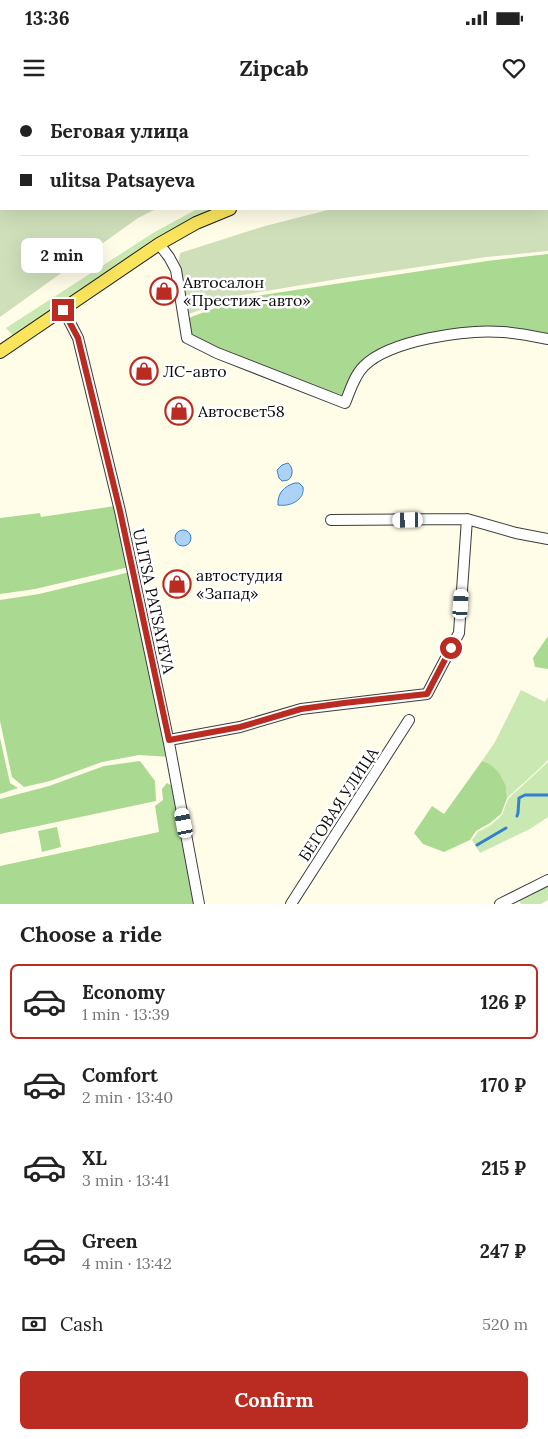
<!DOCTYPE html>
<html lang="en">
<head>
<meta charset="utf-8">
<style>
  :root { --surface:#fff; --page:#f2f2f2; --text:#222; --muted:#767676; --line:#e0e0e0; --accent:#ba2b22 }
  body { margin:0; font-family:Lora,serif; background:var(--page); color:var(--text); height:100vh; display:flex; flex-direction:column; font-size:19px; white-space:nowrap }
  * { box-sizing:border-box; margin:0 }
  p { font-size:16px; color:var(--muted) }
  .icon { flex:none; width:28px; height:28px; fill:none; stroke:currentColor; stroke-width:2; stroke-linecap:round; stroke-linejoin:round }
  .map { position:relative; height:804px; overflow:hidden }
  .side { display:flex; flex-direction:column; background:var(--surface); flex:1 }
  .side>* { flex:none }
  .banner { position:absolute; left:0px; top:0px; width:549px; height:110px; box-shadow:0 5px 20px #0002; display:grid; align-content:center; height:110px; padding:0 20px; background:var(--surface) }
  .end { position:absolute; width:22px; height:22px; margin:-11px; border:6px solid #ba2b22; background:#fff; box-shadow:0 0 0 2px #fff }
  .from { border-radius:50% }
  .bubble { position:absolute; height:35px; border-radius:8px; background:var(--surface); box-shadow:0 5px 20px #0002; font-size:16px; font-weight:800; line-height:35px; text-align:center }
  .car { position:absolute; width:15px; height:30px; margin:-15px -8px; border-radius:6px; box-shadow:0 0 4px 1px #0007; background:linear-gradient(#fff 24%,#345 0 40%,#fff 0 76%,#345 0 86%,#fff 0) }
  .banner b { display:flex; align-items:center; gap:18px; height:48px; font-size:19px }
  .banner b+b { border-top:1px solid var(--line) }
  .banner i { width:12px; height:12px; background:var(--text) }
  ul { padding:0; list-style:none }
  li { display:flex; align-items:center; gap:15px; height:75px; margin:0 10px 8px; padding:0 10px; border:2px solid transparent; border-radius:8px }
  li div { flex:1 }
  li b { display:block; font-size:19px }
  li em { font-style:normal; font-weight:800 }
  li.selected { border-color:var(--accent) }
  li>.icon { width:45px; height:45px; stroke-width:1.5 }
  h2 { padding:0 20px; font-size:22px; line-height:60px }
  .pay { display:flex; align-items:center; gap:12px; height:55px; padding:0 20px; font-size:19px }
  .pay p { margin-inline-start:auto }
  .primary-button { display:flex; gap:10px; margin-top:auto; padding:10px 20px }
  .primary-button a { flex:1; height:58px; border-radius:8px; background:var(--accent); color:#fff; font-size:20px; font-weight:800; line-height:58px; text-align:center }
  .status { display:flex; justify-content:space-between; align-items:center; height:35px; padding:0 25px; background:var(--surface); direction:ltr }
  .status svg { height:14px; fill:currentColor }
  header { display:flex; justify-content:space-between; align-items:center; height:65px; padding:0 20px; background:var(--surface); font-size:22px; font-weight:800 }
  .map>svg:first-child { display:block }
</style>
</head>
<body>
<div class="status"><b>13:36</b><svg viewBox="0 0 49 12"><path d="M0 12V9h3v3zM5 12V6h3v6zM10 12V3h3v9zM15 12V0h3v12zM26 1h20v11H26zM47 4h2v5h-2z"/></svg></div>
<header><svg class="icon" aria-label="menu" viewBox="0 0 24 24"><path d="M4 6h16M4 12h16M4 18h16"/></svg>Zipcab<svg class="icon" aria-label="heart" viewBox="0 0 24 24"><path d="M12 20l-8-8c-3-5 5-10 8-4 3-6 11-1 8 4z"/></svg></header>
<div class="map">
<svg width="548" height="804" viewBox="0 0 548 804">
  <rect width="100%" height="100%" fill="#fffde8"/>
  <path fill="#c9e8b2" d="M197,109H216L13,236L6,228L153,133Z
    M521,590L545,602L548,597V660L539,669L507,698L506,686L490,664L482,661L495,642Z
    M548,662V717L530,729L480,753L472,740L478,732L491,725L502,715L508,699Z
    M548,784V800L541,804H521L518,799Z"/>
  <path fill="#aad991" d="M548,154V234L515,228L501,227L375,254L343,296L217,249L190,233L189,219L191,217L243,198L487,161Z
    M115,406L129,467L35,489L0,494V418L40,413L41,417Z
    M130,472L171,657L139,655L102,662L50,681L24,687L12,677L0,621V500L39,494Z
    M548,536V569L535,567L533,558Z
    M0,638L10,683L18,688L0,694Z
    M140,661L155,681L156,701L0,734V699L49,686L104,666Z
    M482,661L490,664L499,673L506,686L507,698L501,714L490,723L476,731L470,740L444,752L423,744L414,733L432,706L444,714Z
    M167,683L176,688L196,804H0V766L159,732L155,706L163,700L162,689Z
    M57,727L61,747L42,752L38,731Z"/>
  <path fill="#cfdfba" d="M0,0H404V1H1V109H156L138,118L0,217Z
    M548,72V151L487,157L344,178L242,195L186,215L178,168L180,153L265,126L332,109H548Z"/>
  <path fill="#acd3f6" stroke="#3380ce" d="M288,363C293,367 294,376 288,380L282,381L279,378L277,370L282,365Z
    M295,383H299L303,387C305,400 290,407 278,405C277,394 284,386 295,383Z
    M175 438a8 8 0 1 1 16 0a8 8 0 1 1-16 0Z"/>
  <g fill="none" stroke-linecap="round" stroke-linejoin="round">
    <path stroke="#3380ce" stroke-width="3" d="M517,716L518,713L519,698L525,695H548
      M477,745L506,728"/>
    <g stroke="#3d3d3d" stroke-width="12">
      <path id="minor" d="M159,144L169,157L176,170L187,238L217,253L345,303C350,291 354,276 364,266C390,240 467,229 503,232C518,233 533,236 548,239
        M63,209L78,238L120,411L169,643L199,804
        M331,420L467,419L516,433L548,439
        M169,640L240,627L301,609L427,594L459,533L467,419
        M291,804L409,620
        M500,804L548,780"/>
    </g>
    <g stroke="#1b1b1b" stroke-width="14">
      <path id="major" d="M0,252L159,144L196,123L230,109"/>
    </g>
    <use href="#minor" stroke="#fff" stroke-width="10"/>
    <use href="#major" stroke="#fae45c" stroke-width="12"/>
  </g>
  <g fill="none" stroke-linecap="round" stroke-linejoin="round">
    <path stroke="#ba2b22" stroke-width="6" d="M63,210L78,238L120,411L169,640L240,627L301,609L344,603L427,594L451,548"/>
  </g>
  <defs>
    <g id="shop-ring" transform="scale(1.4375)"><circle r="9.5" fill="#fff" stroke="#ba2b22" stroke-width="1.5"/><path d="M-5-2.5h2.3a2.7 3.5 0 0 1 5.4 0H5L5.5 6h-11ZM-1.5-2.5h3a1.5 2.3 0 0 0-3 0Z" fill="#ba2b22"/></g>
  </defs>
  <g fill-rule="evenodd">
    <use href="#shop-ring" x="164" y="191"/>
    <use href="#shop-ring" x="144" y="271"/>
    <use href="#shop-ring" x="179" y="311"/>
    <use href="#shop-ring" x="177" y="484"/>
  </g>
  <g text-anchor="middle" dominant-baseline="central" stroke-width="5" stroke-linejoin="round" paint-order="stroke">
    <g font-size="16" fill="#0a0a0a" stroke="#fff" text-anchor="start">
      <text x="183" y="182">Автосалон<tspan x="183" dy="18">«Престиж-авто»</tspan></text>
      <text x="163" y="271">ЛС-авто</text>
      <text x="198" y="311">Автосвет58</text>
      <text x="196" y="475">автостудия<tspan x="196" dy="18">«Запад»</tspan></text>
    </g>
    <g font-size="16" fill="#0a0a0a" stroke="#fff">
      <text transform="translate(154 501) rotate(78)">ULITSA PATSAYEVA</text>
      <text transform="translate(338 704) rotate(-57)">БЕГОВАЯ УЛИЦА</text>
    </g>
  </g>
</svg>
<i class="end from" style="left:451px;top:548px"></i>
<i class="end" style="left:63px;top:210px"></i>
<div class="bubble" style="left:21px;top:138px;width:82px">2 min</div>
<i class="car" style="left:408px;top:420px;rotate:269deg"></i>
<i class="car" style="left:461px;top:504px;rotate:4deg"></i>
<i class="car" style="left:184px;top:723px;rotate:349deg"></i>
<div class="banner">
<b><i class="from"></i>Беговая улица</b>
<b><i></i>ulitsa Patsayeva</b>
</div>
</div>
<section class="side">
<h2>Choose a ride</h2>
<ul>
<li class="selected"><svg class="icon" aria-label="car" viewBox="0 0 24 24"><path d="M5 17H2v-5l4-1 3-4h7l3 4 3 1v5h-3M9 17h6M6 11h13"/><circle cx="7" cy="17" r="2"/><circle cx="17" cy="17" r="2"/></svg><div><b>Economy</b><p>1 min · 13:39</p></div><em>126 ₽</em></li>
<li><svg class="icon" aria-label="car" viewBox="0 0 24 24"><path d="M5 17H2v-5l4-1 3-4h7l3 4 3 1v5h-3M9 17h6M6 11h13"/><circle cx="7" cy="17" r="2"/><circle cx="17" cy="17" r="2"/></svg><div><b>Comfort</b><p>2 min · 13:40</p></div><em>170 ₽</em></li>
<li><svg class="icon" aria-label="car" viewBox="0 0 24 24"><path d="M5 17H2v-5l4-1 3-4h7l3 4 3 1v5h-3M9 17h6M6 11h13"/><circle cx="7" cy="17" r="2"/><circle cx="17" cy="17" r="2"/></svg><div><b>XL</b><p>3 min · 13:41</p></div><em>215 ₽</em></li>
<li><svg class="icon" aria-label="car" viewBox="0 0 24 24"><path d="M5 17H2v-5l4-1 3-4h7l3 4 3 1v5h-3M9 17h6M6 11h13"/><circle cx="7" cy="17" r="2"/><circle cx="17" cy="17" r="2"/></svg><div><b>Green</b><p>4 min · 13:42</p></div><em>247 ₽</em></li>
</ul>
<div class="pay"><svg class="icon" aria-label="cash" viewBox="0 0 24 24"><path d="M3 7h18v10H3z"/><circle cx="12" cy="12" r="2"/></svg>Cash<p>520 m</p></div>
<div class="primary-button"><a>Confirm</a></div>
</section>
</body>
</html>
